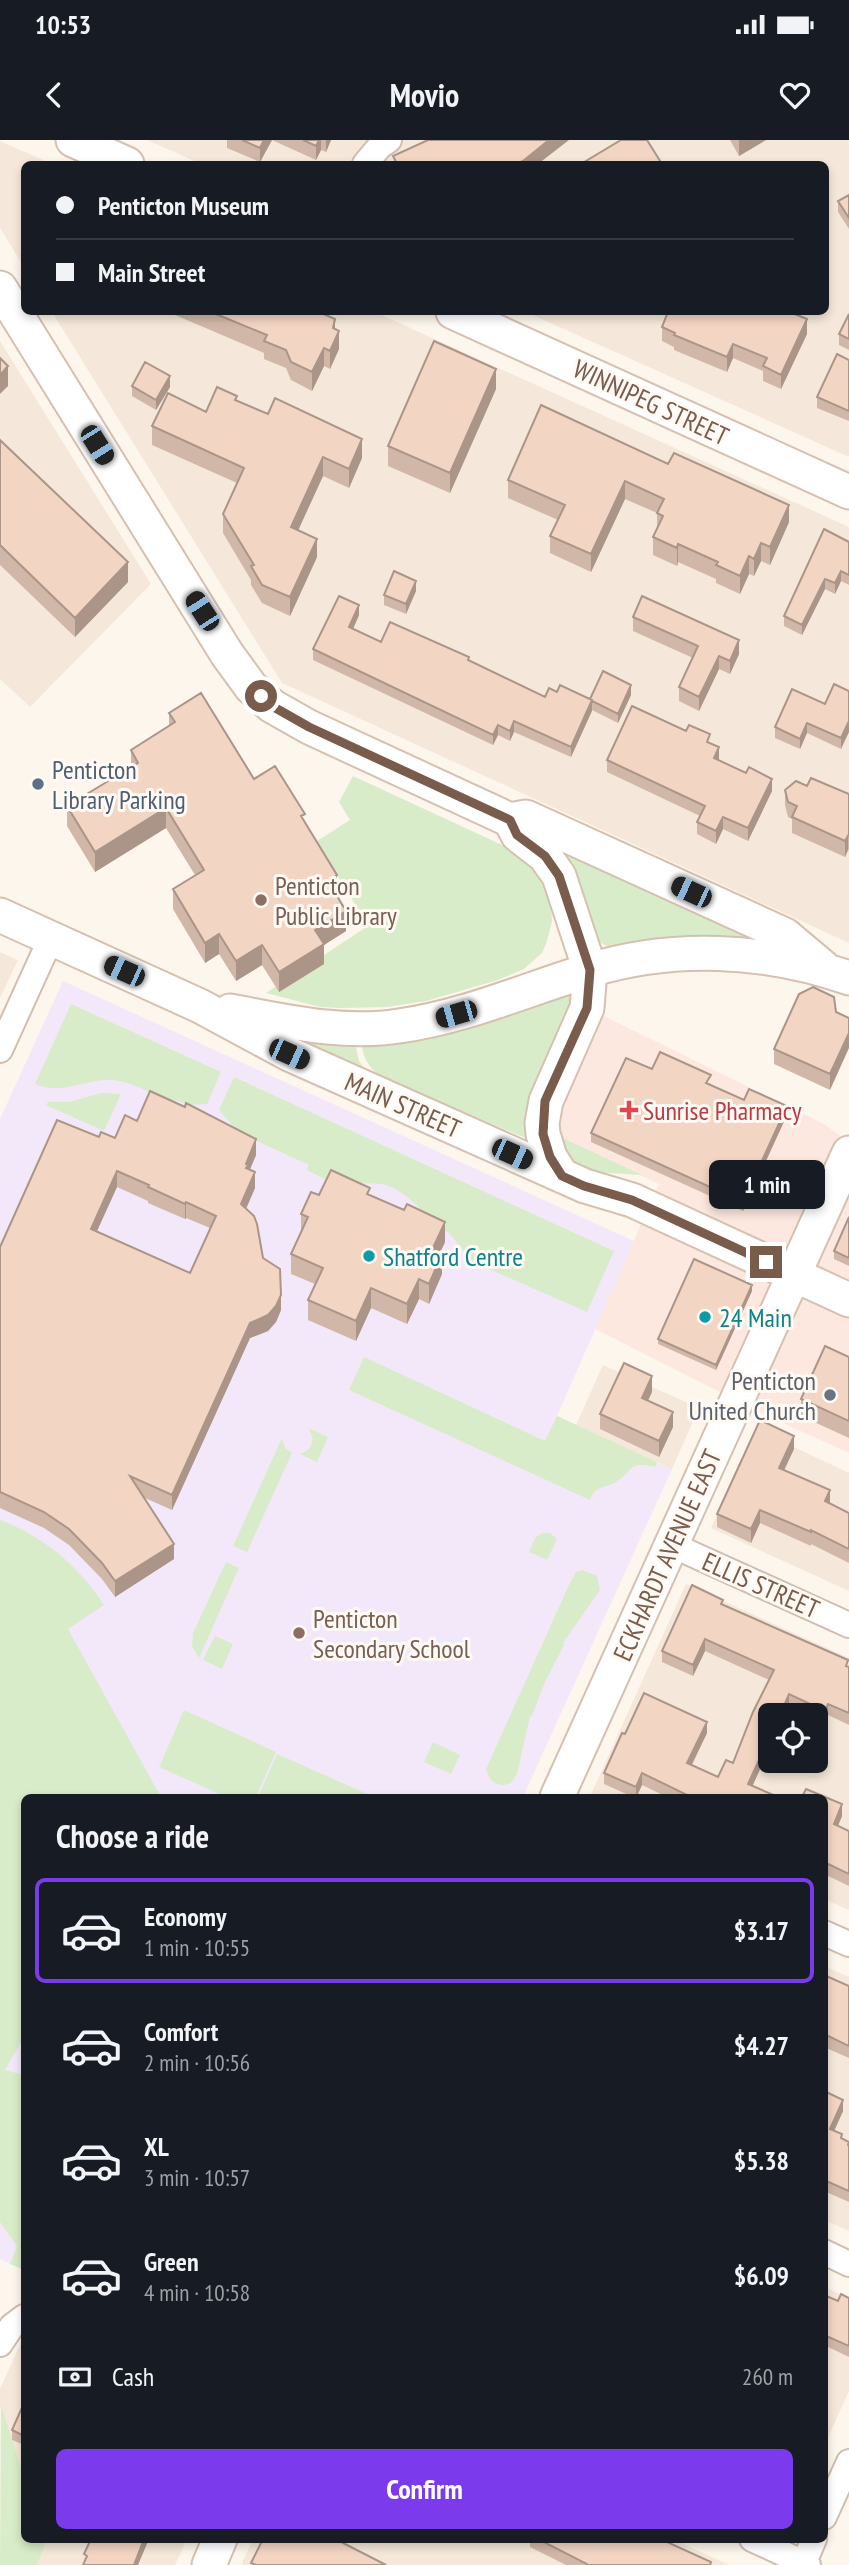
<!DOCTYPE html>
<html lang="en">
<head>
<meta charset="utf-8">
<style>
  :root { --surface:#171b24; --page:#242831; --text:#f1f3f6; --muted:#9ea1a6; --line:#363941; --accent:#7c3aed }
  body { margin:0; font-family:"PT Sans Narrow",sans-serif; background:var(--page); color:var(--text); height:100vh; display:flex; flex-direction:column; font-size:26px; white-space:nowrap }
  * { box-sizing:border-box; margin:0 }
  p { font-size:23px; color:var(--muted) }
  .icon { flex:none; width:38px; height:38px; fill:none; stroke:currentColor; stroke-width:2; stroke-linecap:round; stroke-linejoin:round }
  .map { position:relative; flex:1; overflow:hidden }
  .details { position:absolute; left:21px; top:1654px; width:807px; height:749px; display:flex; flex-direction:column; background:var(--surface); border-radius:10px; box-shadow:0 4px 10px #0003 }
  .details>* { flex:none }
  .top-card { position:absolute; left:21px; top:21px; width:808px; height:154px; border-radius:10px; box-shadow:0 4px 10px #0003; display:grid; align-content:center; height:154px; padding:0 35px; background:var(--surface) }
  .controls { position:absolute; left:758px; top:1563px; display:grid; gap:14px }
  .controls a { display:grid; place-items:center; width:70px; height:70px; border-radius:10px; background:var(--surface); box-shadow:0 4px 10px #0003; font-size:35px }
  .end { position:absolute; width:32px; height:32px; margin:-16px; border:9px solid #7a5c4d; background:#fff; box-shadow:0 0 0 4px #fff }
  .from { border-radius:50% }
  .bubble { position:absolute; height:49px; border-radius:10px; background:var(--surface); box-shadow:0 4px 10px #0003; font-size:23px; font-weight:600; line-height:49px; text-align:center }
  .car { position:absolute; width:21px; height:42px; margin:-21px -10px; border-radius:9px; box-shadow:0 0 5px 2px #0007; background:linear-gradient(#222 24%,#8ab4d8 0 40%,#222 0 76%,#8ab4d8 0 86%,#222 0) }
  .top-card b { display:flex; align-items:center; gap:24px; height:66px; font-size:26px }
  .top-card b+b { border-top:2px solid var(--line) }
  .top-card i { width:18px; height:18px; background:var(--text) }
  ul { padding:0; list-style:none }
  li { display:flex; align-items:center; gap:21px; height:105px; margin:0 14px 10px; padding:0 21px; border:4px solid transparent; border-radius:10px }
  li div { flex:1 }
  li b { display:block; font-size:26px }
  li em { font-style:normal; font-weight:600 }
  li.on { border-color:var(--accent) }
  li>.icon { width:63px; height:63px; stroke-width:1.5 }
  h2 { padding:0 35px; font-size:32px; line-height:84px }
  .pay { display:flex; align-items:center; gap:18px; height:77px; padding:0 35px; font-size:26px }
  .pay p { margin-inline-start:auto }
  .primary-button { display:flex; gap:14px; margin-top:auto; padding:14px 35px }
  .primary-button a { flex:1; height:80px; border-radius:10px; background:var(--accent); color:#fff; font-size:28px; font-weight:600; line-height:80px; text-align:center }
  .status { display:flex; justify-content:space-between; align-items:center; height:49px; padding:0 35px; background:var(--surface); direction:ltr }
  .status svg { height:19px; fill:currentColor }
  header { display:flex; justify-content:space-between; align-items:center; height:91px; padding:0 35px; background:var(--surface); font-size:32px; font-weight:600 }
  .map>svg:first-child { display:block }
</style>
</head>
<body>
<div class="status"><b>10:53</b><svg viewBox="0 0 49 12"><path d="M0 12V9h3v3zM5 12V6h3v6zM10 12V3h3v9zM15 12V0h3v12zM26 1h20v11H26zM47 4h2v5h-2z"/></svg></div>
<header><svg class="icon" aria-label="back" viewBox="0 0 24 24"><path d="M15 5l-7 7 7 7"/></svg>Movio<svg class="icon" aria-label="heart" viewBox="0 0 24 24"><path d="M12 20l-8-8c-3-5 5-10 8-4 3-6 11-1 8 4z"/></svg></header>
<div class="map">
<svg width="849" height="2425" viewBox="0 0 849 2425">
  <rect width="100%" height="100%" fill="#fdf6ec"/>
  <path fill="#f5e8da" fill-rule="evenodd" d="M147,0H849V317L526,172H826V24H201Z
    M0,1L52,24H24V127L0,88Z
    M52,172H375L849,387V803L282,543Z
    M0,201L151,444L30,567L0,539Z
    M0,812L18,820L0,858Z
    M603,1225L699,1268L672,1329L576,1285Z
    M756,1289L849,1333V1451L711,1388Z
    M686,1444L849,1518V1770L824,1759V1657H599L591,1654ZM770,1575H816V1620H770Z
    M824,1826L849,1837V2091L824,2080Z
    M824,2147L849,2158V2251L824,2306Z
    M24,2200V2337L0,2265V2249L18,2209Z
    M45,2399H187L175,2425H37L46,2403Z
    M253,2399H673L729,2425H241Z"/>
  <path fill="#fde8e0" d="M602,875L824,984L849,1002V1313L763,1274L595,1189L659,1044L563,998L557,988L559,973Z"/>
  <path fill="#f3e8fa" d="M63,841L634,1101L557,1276L672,1329L523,1657H24V2130L0,2119V979Z"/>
  <path fill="#d8ecc9" d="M353,636L500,704L529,721L542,740L551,762L552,782L546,804L542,813L524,829L498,840L426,861L387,867L340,868L320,867L266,853L368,786L317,701L350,680L339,662Z
    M544,699L762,802C709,793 660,798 608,810L607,806L598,801Z
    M578,847L528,999L386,940C372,932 362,919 362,903Z
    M71,864L221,932L207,964L189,965L175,960L173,964C154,955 132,941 111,940C83,939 62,956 35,944Z
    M304,900L355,903L359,921L370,936L302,902Z
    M234,937L614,1111L587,1172L473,1122L448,1092L434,1088C424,1070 401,1047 381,1044C366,1042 351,1045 337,1043C328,1042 316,1034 307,1030L309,1025L239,993L219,970Z
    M101,953L121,954L104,991L46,965L48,962H69Z
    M563,998L642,1035L592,1032L575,1026L555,1002Z
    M364,1217L545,1301L557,1276L657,1322L655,1327C627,1320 634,1331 616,1342C605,1348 595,1346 590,1360L349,1250Z
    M308,1288L328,1297L317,1322L300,1314C313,1310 316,1299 308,1288Z
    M282,1298L285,1308L292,1313L247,1412L233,1406Z
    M0,1380C43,1396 79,1426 104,1465L68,1489L161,1657H24V1897L5,1930L24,1935V2130L10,2124L17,2106L0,2082Z
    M542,1393H550L557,1399L547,1420L529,1412L535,1398Z
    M226,1422L239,1428L199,1518L192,1506L193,1493Z
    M582,1430L597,1436L600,1450L563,1503L564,1505L545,1542L532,1576H530L517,1634L511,1643L505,1645C493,1645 489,1640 486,1629L568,1447L576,1432Z
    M215,1496L233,1504L222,1529L203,1520Z
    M184,1570L276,1612L256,1657H226L159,1627Z
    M433,1602L460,1615L451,1634L424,1622Z
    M277,1614L374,1657H258Z
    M1,2265L24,2337V2399H45L46,2403L37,2425H0Z"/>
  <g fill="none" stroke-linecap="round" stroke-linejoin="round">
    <g stroke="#d1beb0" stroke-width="28">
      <path id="street" d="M365,24L380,6L389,0
        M0,910L51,798
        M672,1405L849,1485
        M824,1793L849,1804
        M824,2112L849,2124
        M0,2204L12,2186L24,2177
        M824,2377L849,2322
        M752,2399L808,2425
        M803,2425L814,2399"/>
    </g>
    <g stroke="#d6c0b0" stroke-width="37">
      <path id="secondary" d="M73,0L127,24
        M0,148L227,514L251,547L272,566L309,587L510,680
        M453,172L849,352
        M510,680L518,695L545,716L559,736L590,830L587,868L546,961L542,983L543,994L550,1017L562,1036
        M510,680L526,677L785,795L823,827
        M0,775L200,866L289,914L585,1046L632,1060L849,1160
        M230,871C285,881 343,895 399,886C464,877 525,850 587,831C673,804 765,809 849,838
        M557,1657L849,1013
        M209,2425L220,2399"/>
    </g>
    <use href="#street" stroke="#fff" stroke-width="24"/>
    <use href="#secondary" stroke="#fff" stroke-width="33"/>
  </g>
  <path fill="#d1b7a8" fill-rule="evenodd" d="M227,0H331L326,12L321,10L316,20L272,0L260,22L227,8Z
    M730,0H766L739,16Z
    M849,55V89L838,72V61Z
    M168,172H319L335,189L339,209L330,229L324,226L312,251L291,240L286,228L264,219V213Z
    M849,174V210L839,205V194Z
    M662,187L807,194L781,249L763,241V231L733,218L727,232L674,210V207L662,201Z
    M849,220V281L817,268V257Z
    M132,246L170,247L156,270L132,256Z
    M496,249L450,353L388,326V306Z
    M237,261L362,318L349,348L323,336L298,390L317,417L290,476L262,463L251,445V440L223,393V374L237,343L152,305V286L206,272Z
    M541,265L789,382L770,425L761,421L754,436L749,434L740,454L716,443V439L678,422L677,426L653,415V397L657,390V373L625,359L591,432L550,413V396L558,380L508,358V340Z
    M0,300L128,442L75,497L0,425Z
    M849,402V445L841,441L835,454L825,449L802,495L784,486V476Z
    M416,451L406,474L384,465V455Z
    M359,475L353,489L381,502L469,521L545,557L557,552L590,559L631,555L618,583L592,570L571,617L514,592L510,601L498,595L493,605L313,520V509Z
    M633,477L739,514L730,534L719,529L699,571L679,561V547L693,518L633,491Z
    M849,551L841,609L807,593L800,609L775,598V587Z
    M169,573L254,639L305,682L337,755L346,791L324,805V824L279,852L262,825L236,841L219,814L205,823L173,769V749L195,735L166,688L95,732L67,686V666L131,627V610L169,586Z
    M710,603L719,621L772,651L748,701L723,689L716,704L697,694V682L700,676L607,632V620Z
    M807,646L849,654V709L845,717L792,693V679L788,677L785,665V650Z
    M834,857L830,950L774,924V909Z
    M652,929L711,944L710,945L744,960L787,975L743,1071L591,1002V993Z
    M137,981L256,1015L250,1029L255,1048L246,1069L281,1170L276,1182L268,1191L250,1198L172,1370L145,1358L174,1419L115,1457L102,1439L69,1405L44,1388L0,1368V1107L99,997L115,998ZM117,1047L148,1061V1063L185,1079L186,1078L210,1088L190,1133L97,1091Z
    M319,1055H370L445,1102L440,1113L442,1134L429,1164L419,1159L407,1184L371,1168L356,1201L308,1180V1160L315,1144L291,1134V1114L301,1093V1074Z
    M849,1077V1126L834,1119V1111Z
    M752,1151L716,1230L658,1204V1199Z
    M849,1217V1298L801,1276V1259Z
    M652,1252L648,1260L673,1287L659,1317L600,1289V1274Z
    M794,1309L784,1330L830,1363L849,1373V1423L811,1404V1406L760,1383L751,1403L717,1387V1374Z
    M723,1464L849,1527V1585L828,1575L825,1583L816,1578V1575H809L789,1566L770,1575V1607L752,1646L778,1657H667L642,1645L637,1657H633L604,1644V1633L625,1594L707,1593L692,1625L718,1637L733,1623L769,1540L705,1511L693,1536L662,1522V1511Z
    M824,1657L842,1676L838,1686L849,1691V1746L824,1734Z
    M824,1835L849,1846V1918L824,1907Z
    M824,1951L843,1971L834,1991L842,1999L849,2002V2062L824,2051Z
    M824,2155L838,2161L849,2158V2217L824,2205Z
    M24,2263V2305L12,2300V2290Z
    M526,2399H672L671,2404L711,2425H566L530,2407V2401Z"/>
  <path fill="#aa9588" d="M264,0H272L260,22V8Z
    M319,0H321V10L316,20V6Z
    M326,0H331L326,12Z
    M549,0H569L538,24H516Z
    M739,0H766L739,16Z
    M335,179V198L339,191V209L330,229V211Z
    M807,179V194L781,249V235Z
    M733,204V218L727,232V217Z
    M324,208V226L312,251V232Z
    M8,226V246L0,254V235Z
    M496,229V249L450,353V333Z
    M170,236V247L156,270V260Z
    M362,299V318L349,348V329Z
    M323,317V336L291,406V387Z
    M625,341V359L591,432V414Z
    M789,365V382L770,425V407Z
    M317,399V417L290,476V457Z
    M761,403V421L754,436V419Z
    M678,404V422L677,426V408Z
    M749,416V434L740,454V436Z
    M128,422V442L75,497V478Z
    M841,431V441L835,454V443Z
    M825,439V449L802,495V485Z
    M416,441V451L406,474V464Z
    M359,465V475L349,498V487Z
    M739,500V514L730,534V521Z
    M719,516V529L699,571V557Z
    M631,545V555L618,583V574Z
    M592,560V571L571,617V607Z
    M514,581V592L510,601V591Z
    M849,581V592L841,609V598Z
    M807,583V593L800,609V599Z
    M498,585V595L493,605V595Z
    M719,607V620L714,631V618Z
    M772,639V651L748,701V688Z
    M166,668V688L95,732V712Z
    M723,677V689L716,704V691Z
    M848,694V709L845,717V701Z
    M337,735V755L328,741Z
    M346,771V791L324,805V824L279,852V832L315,790Z
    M219,794V814L205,823V803Z
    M262,805V825L236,841V821Z
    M849,893V908L830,950V934Z
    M787,966V975L743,1071V1062Z
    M256,999V1015L248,1034L246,1024Z
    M117,1031V1047L91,1104V1089Z
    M255,1032V1048L241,1080V1064Z
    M186,1062V1078L185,1079V1064Z
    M445,1082V1102L432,1130V1110Z
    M442,1114V1134L429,1164V1144Z
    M419,1139V1159L407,1184V1164Z
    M752,1145V1151L716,1230V1225Z
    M371,1148V1168L356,1201V1181Z
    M281,1155V1170L276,1182L268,1191L250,1198L172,1370V1355L250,1183Z
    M652,1236V1252L642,1273V1258Z
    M673,1272V1287L659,1317V1301Z
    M794,1296V1309L779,1341V1328Z
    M830,1350V1364L825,1361Z
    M760,1370V1383L751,1403V1389Z
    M174,1404V1419L115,1457V1441Z
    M705,1499V1511L693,1536V1525Z
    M789,1554V1566L785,1575H780Z
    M828,1564V1575L825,1583V1571Z
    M707,1582V1593L687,1634V1623Z
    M770,1596V1607L748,1656V1644Z
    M642,1633V1645L636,1657V1647Z
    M842,1664V1676L834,1695V1684Z
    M843,1960V1971L830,2000V1989Z
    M826,2276V2287L824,2291V2280Z
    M144,2399H149L138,2425H134Z"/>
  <path fill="#f3d5c3" stroke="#aa9588" stroke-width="2" fill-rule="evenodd" d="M242,0H264L260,8Z
    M303,0H319L316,6Z
    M428,0H549L523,21L516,24H397L393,16Z
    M621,0H647L662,24H581Z
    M849,55V78L838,61Z
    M211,172H319L335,179L333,188L339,191L330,211L324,208L312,232L291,222L286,210L264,201L267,195Z
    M668,172H790L807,179L781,235L763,226L767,218L733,204L727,217L674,195L675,193L662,187Z
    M849,174V199L839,194Z
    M434,201L496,229L450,333L388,306Z
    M837,214L849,220V271L817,257Z
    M0,218L8,226L0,235Z
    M145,222L170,236L156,260L132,246Z
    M217,247L237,256L235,260L268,274L275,258L362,299L349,329L323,317L291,387L317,399L290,457L262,445L251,426L254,425L223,374L244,328L152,286L168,253L206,272Z
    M541,265L668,324L674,313L789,365L770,407L761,403L754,419L749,416L740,436L716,425L718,422L678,404L677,408L653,397L663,376L657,373L664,359L625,341L591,414L550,396L565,365L508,340Z
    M0,300L128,422L75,478L0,405Z
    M824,389L849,402V435L841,431L835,443L825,439L802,485L784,476Z
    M394,431L416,441L406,464L384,455Z
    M339,456L359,465L349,487L381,502L390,482L469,517L468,520L545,557L549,548L557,552L560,545L592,560L571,607L514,581L510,591L498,585L493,595L313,509Z
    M642,456L739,500L730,521L719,516L699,557L679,547L698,506L633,477Z
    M603,531L631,545L618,574L592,561V560L590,559Z
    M834,544L849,551V581L841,598L807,583L800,599L775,587L792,549L825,564Z
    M201,553L254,639L275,626L305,674L301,676L337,735L328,741L346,771L315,790L324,804L279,832L262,805L236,821L219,794L205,803L173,749L204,730L166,668L95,712L67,666L138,623L131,610L175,582L169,573Z
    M632,566L686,591L689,585L710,594L707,602L719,607L714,618L746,633L749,627L772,639L748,688L723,677L716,691L697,682L705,666L607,620Z
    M811,638L849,654V694L845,701L792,677L797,666L788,662L785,650L796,641L807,646Z
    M813,847L834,857L836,872L849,878V893L830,934L774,909L799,854Z
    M660,912L711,935L706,943L744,960L749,949L787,966L743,1062L591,993L626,918L652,929Z
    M150,951L185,967L186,963L256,999L246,1024L248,1025L246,1028L255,1032L241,1064L254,1076L257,1084L263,1118L280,1129L281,1155L276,1166L268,1175L250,1183L172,1355L130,1336L174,1404L115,1441L102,1423L69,1389L44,1372L0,1352V1107L57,980L99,997L101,992L115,998L125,975L137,981ZM117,1031L149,1045L148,1047L185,1064L186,1062L216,1076L190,1133L91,1089Z
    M331,1030L370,1048L367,1054L404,1070L407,1064L445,1082L432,1110L442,1114L429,1144L419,1139L407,1164L371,1148L356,1181L308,1160L323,1128L291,1114L308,1077L301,1074L311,1052L319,1055Z
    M849,1077V1118L834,1111Z
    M694,1119L752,1145L716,1225L658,1199Z
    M825,1206L849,1217V1281L801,1259Z
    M624,1223L652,1236L642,1258L673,1272L659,1301L600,1274Z
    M760,1280L794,1296L779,1328L830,1350L825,1361L849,1373V1409L811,1390V1392L760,1370L751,1389L717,1374Z
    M692,1445L723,1460L721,1464L848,1520L846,1526L849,1527V1573L828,1564L825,1571L789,1554L780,1575H770V1596L748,1644L778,1657H691L642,1633L636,1647L604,1633L622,1593L625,1594L644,1553L707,1582L687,1623L718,1637L726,1620L733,1623L753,1572L774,1530L705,1499L693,1525L662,1511Z
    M806,1649L842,1664L834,1684L849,1691V1734L824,1722V1657H802Z
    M824,1835L849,1846V1906L824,1894Z
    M824,1951L843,1960L830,1989L842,1994L841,1998L849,2002L848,2005L849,2006V2051L824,2040Z
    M841,2154L849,2158V2206L824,2195V2155L838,2161Z
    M24,2263V2296L12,2290Z
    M91,2399H144L134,2425H83L87,2416L84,2414Z
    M263,2399H345L343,2403L386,2425H256L251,2423Z
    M538,2399H668L667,2402L711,2422L710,2425H587V2424Z"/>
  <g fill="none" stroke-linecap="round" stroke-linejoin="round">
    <path stroke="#7a5c4d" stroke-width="9" d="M261,556L272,566L309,587L510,680L517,695L545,716L559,736L590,830L587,868L545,961L543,994L550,1017L562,1036L584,1046L632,1060L766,1122"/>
  </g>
  <circle fill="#5c6f8a" stroke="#fffaf3" stroke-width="2.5" cx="38" cy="644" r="7"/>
  <g fill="#8d6e63" stroke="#fffaf3" stroke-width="2.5">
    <circle cx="261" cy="760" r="7"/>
    <circle cx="299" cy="1493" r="7"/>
  </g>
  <path fill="#e0444e" stroke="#fffaf3" stroke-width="2.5" d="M625.5 959.5h7v7h7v7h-7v7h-7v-7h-7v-7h7z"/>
  <g fill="#0f9aa8" stroke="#fffaf3" stroke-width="2.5">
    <circle cx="369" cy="1116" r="7"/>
    <circle cx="705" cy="1177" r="7"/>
  </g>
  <circle fill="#6b7280" stroke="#fffaf3" stroke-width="2.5" cx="830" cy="1255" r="7"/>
  <g text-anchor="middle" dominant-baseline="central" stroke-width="6" stroke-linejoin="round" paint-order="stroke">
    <g font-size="26" fill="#7a5c4d" stroke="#fffaf3">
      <text transform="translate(651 262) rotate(25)">WINNIPEG STREET</text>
      <text transform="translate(403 965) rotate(24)">MAIN STREET</text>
      <text transform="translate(667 1415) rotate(-66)">ECKHARDT AVENUE EAST</text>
      <text transform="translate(761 1445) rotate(24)">ELLIS STREET</text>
    </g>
    <g font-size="26" fill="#4e5e75" stroke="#fffaf3" text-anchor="start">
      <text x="52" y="629">Penticton<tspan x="52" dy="30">Library Parking</tspan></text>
    </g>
    <g font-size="26" fill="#785e54" stroke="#fffaf3" text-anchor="start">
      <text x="275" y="745">Penticton<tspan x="275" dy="30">Public Library</tspan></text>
      <text x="313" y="1478">Penticton<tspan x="313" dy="30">Secondary School</tspan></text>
    </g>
    <g font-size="26" fill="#be3a42" stroke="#fffaf3" text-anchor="start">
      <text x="643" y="970">Sunrise Pharmacy</text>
    </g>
    <g font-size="26" fill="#0d838f" stroke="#fffaf3" text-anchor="start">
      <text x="383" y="1116">Shatford Centre</text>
      <text x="719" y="1177">24 Main</text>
    </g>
    <g font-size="26" fill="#5b616d" stroke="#fffaf3" text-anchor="end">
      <text x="816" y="1240">Penticton<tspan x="816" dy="30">United Church</tspan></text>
    </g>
  </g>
</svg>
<div class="controls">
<a><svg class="icon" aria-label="locate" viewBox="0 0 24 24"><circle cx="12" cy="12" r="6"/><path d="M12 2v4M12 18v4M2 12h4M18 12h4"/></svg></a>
</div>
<i class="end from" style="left:261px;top:556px"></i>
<i class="end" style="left:766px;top:1122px"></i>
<div class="bubble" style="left:709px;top:1020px;width:116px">1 min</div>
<i class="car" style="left:97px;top:305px;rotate:148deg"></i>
<i class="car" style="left:202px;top:471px;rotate:327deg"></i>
<i class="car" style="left:691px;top:752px;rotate:295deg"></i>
<i class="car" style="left:124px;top:831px;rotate:294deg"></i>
<i class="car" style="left:456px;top:874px;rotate:254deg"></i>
<i class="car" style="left:289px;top:914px;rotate:114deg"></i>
<i class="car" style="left:512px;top:1014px;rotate:114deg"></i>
<div class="top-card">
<b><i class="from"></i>Penticton Museum</b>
<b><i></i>Main Street</b>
</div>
<section class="details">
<h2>Choose a ride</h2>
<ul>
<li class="on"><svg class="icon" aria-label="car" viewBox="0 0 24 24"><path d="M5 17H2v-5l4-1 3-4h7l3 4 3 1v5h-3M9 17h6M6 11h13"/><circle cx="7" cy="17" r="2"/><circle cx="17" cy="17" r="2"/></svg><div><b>Economy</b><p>1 min · 10:55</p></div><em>$3.17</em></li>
<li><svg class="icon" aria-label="car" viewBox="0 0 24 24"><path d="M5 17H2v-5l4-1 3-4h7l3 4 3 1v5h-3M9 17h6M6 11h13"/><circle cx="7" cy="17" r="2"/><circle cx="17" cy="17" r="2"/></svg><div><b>Comfort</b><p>2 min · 10:56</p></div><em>$4.27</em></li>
<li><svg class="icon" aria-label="car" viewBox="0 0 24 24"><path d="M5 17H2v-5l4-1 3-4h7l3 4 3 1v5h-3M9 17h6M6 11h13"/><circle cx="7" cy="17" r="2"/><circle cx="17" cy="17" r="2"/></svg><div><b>XL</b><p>3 min · 10:57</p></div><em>$5.38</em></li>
<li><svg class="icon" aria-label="car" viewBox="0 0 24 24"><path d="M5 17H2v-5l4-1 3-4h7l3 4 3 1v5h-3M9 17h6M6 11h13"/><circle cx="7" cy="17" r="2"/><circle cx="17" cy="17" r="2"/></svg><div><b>Green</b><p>4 min · 10:58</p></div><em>$6.09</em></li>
</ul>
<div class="pay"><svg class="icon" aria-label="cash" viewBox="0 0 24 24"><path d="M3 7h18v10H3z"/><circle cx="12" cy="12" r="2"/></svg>Cash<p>260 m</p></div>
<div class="primary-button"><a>Confirm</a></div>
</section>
</div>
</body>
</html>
